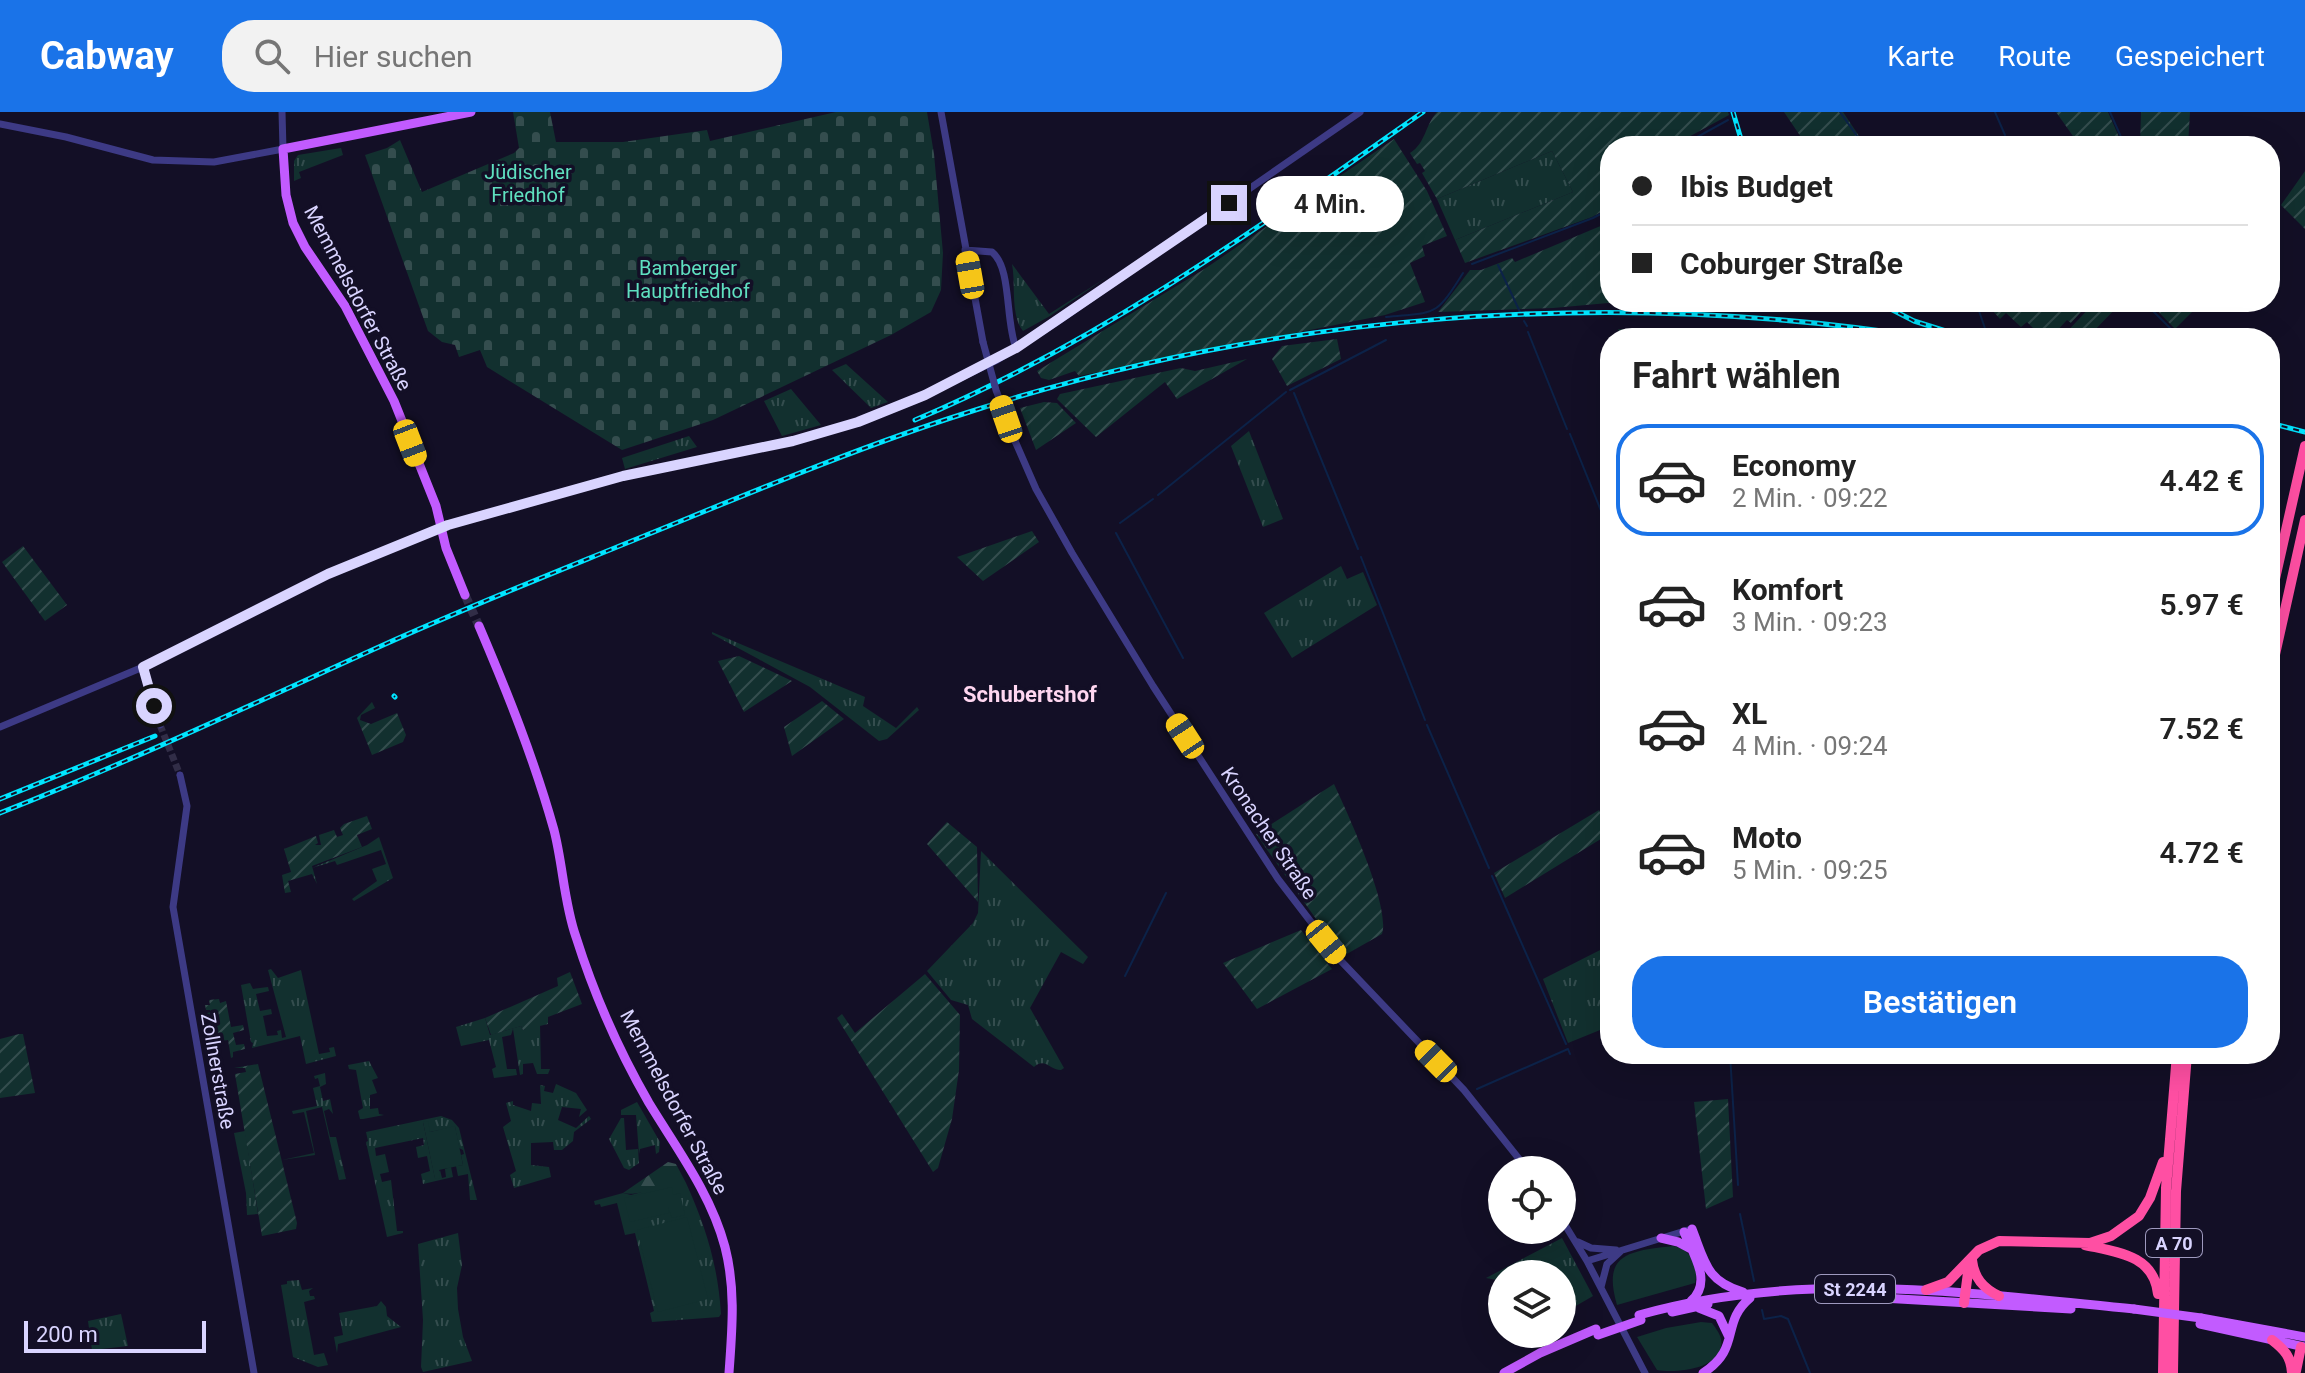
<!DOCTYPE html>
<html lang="de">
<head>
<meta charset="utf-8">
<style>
  :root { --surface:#fff; --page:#f2f2f2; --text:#222; --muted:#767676; --line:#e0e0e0; --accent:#1a73e8 }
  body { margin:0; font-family:Roboto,sans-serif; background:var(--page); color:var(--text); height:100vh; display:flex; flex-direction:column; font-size:30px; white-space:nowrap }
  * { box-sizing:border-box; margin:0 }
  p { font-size:26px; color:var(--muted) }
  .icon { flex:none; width:44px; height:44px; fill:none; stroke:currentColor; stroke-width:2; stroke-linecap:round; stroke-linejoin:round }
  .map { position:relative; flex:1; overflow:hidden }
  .details { position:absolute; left:1600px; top:216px; width:680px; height:736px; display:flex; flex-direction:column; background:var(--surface); border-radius:32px; box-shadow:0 8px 32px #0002 }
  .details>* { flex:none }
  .hud { position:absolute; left:1600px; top:24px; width:680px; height:176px; border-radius:32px; box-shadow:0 8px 32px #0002; display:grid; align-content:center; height:176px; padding:0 32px; background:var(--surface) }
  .buttons { position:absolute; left:1488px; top:1044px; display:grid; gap:16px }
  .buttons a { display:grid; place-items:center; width:88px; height:88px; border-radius:50%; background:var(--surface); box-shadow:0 8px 32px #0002; font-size:40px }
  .scale { position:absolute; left:24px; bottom:20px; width:182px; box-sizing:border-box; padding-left:8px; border:4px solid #d9d4ff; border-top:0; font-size:22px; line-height:28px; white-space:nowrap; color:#d9d4ff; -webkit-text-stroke:6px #130f26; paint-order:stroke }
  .end { position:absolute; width:36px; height:36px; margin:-18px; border:10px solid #d9d4ff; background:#111; box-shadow:0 0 0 4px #111 }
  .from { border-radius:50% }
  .bubble { position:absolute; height:56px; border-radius:28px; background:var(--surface); box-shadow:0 8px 32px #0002; font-size:26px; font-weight:600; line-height:56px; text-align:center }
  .car { position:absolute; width:24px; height:48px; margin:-24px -12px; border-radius:10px; box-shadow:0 0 6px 2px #0007; background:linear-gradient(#f5c518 24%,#345 0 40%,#f5c518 0 76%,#345 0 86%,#f5c518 0) }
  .hud b { display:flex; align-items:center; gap:28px; height:76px; font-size:30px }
  .hud b+b { border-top:2px solid var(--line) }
  .hud i { width:20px; height:20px; background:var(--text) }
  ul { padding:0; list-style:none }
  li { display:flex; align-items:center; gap:24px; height:112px; margin:0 16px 12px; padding:0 16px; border:4px solid transparent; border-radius:32px }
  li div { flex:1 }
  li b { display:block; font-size:30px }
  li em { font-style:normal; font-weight:600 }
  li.on { border-color:var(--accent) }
  li>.icon { width:72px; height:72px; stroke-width:1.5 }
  h2 { padding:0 32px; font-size:36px; line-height:96px }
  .cta { display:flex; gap:16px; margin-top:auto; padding:16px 32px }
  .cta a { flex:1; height:92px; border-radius:32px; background:var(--accent); color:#fff; font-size:32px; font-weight:600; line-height:92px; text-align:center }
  header { display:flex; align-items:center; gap:48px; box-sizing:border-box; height:112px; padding:0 40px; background:var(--accent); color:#fff }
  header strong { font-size:38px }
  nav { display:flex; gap:44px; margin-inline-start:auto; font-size:28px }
  .search { width:560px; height:72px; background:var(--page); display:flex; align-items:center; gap:20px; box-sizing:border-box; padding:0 28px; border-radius:32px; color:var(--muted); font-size:30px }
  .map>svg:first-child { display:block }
</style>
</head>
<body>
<header>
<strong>Cabway</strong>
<div class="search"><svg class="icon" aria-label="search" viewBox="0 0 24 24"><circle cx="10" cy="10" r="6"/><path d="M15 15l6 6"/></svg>Hier suchen</div>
<nav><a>Karte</a><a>Route</a><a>Gespeichert</a></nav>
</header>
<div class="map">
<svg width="2305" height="1261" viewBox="0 0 2305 1261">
  <defs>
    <pattern id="grass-tufts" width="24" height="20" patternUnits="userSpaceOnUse" patternTransform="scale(2)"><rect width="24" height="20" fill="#12302f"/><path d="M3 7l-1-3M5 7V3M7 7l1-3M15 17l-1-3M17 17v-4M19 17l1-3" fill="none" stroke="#344d4e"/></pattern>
    <pattern id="forest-firs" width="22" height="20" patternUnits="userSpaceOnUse" patternTransform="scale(2)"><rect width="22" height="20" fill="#12302f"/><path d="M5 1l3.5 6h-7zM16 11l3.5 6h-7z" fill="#344d4e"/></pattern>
    <pattern id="cemetery-stones" width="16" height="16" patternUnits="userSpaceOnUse" patternTransform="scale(2)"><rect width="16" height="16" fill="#12302f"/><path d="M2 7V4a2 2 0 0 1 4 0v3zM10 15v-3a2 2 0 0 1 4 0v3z" fill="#344d4e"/></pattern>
    <pattern id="garden-furrows" width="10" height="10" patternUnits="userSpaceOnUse" patternTransform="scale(2)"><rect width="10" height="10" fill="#12302f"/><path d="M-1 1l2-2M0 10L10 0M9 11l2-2" fill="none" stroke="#344d4e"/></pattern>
  </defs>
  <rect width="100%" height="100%" fill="#130f26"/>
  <path fill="url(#grass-tufts)" d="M341,36L343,43L299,60L301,66L294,69V49L298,43Z
    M1552,39L1573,80L1455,128L1437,87Z
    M1012,152L1049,202L1107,165L1050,204L1023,219C1010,203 1016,172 1012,152Z
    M846,252L888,290L871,296L832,258Z
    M791,277L821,313L782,324L764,289Z
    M1249,319L1283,407L1263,415L1231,334Z
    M689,324L697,335L625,357L622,346Z
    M1341,454L1347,467L1363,460L1377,493L1292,546L1264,501Z
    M712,520L865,585L863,594L896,616L917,595L919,598L887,627L879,629L810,575L712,522Z
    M379,725L393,766L354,789L352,787L377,769L372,757L386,752L381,738L337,753L335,749L312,756L367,733Z
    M981,739L1088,845L1083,852L1061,840L1030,896L1064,956L1061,958C1050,958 1045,945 1034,955L972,907L968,893L951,888L927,859L973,811L978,801Z
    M1610,833V914L1568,931L1543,867Z
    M271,857L278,866L301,858L319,942L330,940L329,936L334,935L336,944L306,952L300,924L252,936L253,931L251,930L241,873L250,871L253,877L268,875L269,879L256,882L260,899L271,897L272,902L263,904L267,924L278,923L277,919L281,918L282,926L286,925L268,858Z
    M485,906L490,923L521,914L523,918L540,912L541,957H550L548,962H537L533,951L523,952V962L520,963L513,917L511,923L502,925L507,957H516L517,963L494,966L492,957L496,955L489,928L461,934L456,915Z
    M369,949L378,966L372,968L377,981L370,983V997L378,996L379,1002L384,1003L363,1007H360L358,999L363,996L356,958L349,957L348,953Z
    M325,961L326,972L320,975L323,989L330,987L333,1002L329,997L324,999L330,1025H336L346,1067L339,1068L322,995L306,999L315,1043L282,1048L314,1041L304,1000L293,1002L292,999L317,994L313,976L320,974L318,966L315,967L314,964Z
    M556,972L576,981L587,998L579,1005L581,997L562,995L558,1008L576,1016L589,1004L591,1007L574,1020L573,1029L562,1038H554L553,1030L531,1031V1053L549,1055L551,1065L514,1076L510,1063L516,1059L503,1015L511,1009L506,991L513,989V993L531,999L532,991L541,992L540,973L545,974L544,979L553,981Z
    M637,990L660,1030L659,1040L656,1042L655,1033L640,1037L639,1042L636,1003H621V998Z
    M441,1004L452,1008L459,1016L477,1088H470L468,1062L458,1064L456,1054L463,1053L461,1043L464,1042L463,1038L459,1036L455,1015L430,1020L423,1010L435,1066L440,1058L442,1066L446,1065L445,1057L451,1055L453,1065L423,1072L421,1062L430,1059L427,1044L418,1046L416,1035L424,1033L423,1026L375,1036L376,1044L385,1042L389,1060L380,1062L382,1070L391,1068L397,1119H403V1121L387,1125L366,1030L368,1029L366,1020Z
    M621,1006H624L626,1038L638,1037L639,1051L629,1058L624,1056L609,1027Z
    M245,1019L258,1102L247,1103L246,1081L234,1021Z
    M678,1070L686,1071C706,1115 718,1154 721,1202L719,1205L652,1210L650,1201L654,1199L635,1121L625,1123L617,1091L601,1095L600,1092L595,1093L594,1089L623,1081L631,1083Z
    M458,1121L462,1153L457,1176L458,1197L463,1225L472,1249L423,1260L421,1255L423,1208L418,1132Z
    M1562,1126L1593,1184L1562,1202V1162H1502V1169L1486,1166Z
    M299,1168L302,1178L313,1176L309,1179L310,1184H314L315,1187L304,1190L314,1243L324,1241L328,1253L318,1255L293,1245L281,1173L287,1172V1169Z
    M381,1189L386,1195L387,1204L401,1215L338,1232L337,1241L334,1225L343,1223L339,1201L377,1194Z
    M121,1202L128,1234L92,1238L88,1209Z"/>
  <path fill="url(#forest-firs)" d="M668,1050L676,1052L686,1071C670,1072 638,1085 623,1081Z"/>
  <path fill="url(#cemetery-stones)" d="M513,0H550L556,30H623L707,18L710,29L836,0H927L934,42L943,141L941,178L931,200L891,223L713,308L622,338L487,255L480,238L459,245L455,233L442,230L428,219L365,43L387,36L400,28L422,80L514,41L519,36Z"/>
  <path fill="url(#garden-furrows)" d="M1437,0H1728L1729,3L1672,34H1610V95L1592,105L1465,151L1455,128L1573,80L1552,39L1437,87L1422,61L1425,59L1420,51L1417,52L1410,41C1426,31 1425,13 1437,0Z
    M1784,0H1843L1859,24L1842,34H1807Z
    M2056,0H2108L2123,34H2080Z
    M2141,0H2190L2188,34H2140Z
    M1394,27L1427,79L1447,124L1422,134L1425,144L1410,151L1425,190L1385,203L1079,264L1075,259L1049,268L1041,266L1037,259L1206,156Z
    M2305,59V117L2281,93Z
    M1610,110V190H1703L1706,194H1657L1608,191L1553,196L1438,200L1470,158H1481L1512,146L1515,150Z
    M1985,190H2090L2071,211L2067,208L2051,225L2042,216L2037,220L2027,210L2021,215L2006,201L2000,207Z
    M2095,190H2122L2087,226H2061Z
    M2149,190H2194L2198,194L2175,217Z
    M1618,217L1709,220L1719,226H1622Z
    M1337,227L1341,247L1287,274L1272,247L1282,234Z
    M1247,247L1177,287L1165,270L1096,325L1057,287L1060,282L1181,256L1195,259Z
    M1044,290L1057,291L1076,311L1036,338L1020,296Z
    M1032,419L1039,430L983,469L957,445Z
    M23,434L67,493L45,509L2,450Z
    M739,544L792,569L744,600L718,549Z
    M822,589L844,607L792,644L784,615Z
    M372,590L375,596L361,603L360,608L371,612L397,601L406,623L403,630L372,643L357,606Z
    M1334,672C1347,700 1391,795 1382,822L1345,843L1316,807L1256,722Z
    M1599,698L1609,722L1505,786L1494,761Z
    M367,704L372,717L357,723L362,735L312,754L317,772L312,762L288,769L291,780L285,781L282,763L291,760L284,737L316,724L318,731L315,733H321L319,723L334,718L337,725L343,723L340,716L344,712Z
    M947,710L977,735L978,790L927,732Z
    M1301,818L1332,857L1257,897L1223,851Z
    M570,860L582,892L548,905V912L523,918L521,914L491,923L485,906L558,874L557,866Z
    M925,862L960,903L959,958L952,1007L938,1056L933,1060L837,906L842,902L855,921Z
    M219,887L220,891L226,889L231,915L243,913L244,918L233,921L236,933L244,932L245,937L233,940V945L231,946L228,928L213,930L207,901L211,900L210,898H206L205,893H210L209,888Z
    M19,922H23L35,981L0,986V927Z
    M258,952L297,1111L296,1117L262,1124L235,962L246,960L245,956H234Z
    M1728,987L1733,1085L1706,1097L1694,990Z"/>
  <path fill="#12302f" d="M428,1009L430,1020L455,1014L463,1053L439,1058L440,1066L435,1067L423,1010Z
    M672,1075L673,1083L680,1081L685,1103L672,1106L668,1095L669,1101L630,1110L624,1086Z
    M687,1105L708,1187L658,1200L637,1118Z
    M1673,1134C1691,1137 1699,1154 1695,1171L1617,1193C1602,1142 1628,1139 1673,1134Z
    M1701,1210L1712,1211C1717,1218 1723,1225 1721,1234C1718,1258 1675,1261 1657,1258L1637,1225L1666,1216Z"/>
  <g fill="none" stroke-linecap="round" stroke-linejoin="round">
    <path stroke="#0c2248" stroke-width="2" d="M1840,0L1857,24
      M1995,0L2005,23
      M2110,0L2125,34
      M1860,28L1864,34
      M2009,31L2012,34
      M1681,34L1728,8
      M1472,152L1593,106L1610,97
      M1498,153L1520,200
      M1973,190L1979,199L1988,225
      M2144,190L2172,218
      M1386,205C1436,200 1435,206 1463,161
      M1524,209L1527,214
      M1528,220L1567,317
      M1290,278L1386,228
      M1294,281L1358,437
      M1570,322L1610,421
      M1158,383L1286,280
      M1120,411L1153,387
      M1116,421L1183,546
      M1361,445L1425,608
      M1427,613L1489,756
      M1492,764L1566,932
      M1125,864L1166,781
      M1730,942L1738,1073
      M1477,977L1568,937L1570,942
      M1740,1102L1754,1169
      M1762,1198L1764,1207L1781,1204L1788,1207L1810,1261"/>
    <path stroke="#312d47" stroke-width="7" stroke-dasharray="7 3.5" stroke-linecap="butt" d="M160,613L180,663"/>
    <path stroke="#312d47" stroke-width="9" stroke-dasharray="9 4.5" stroke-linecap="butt" d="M465,483L479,514"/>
    <path stroke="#3d3a85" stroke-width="7" d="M941,0L983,230
      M0,12L66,25L153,48L214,50L283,37L282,0
      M965,138L992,140C1012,156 1005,209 1016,236
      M1015,329L1036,377L1072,441L1153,574L1278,767L1341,849L1464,978L1528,1058
      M143,555L160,613
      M0,615L143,555L328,462L448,413L623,364L793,329L858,310L925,283L997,248L1054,212L1360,0
      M180,663L187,694L173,795L254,1261
      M1562,1108L1587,1149L1645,1261
      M1578,1130L1591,1136L1616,1138
      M1587,1149L1688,1118
      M1601,1175L1607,1152L1620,1140"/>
    <path stroke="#c25bff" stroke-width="9" d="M465,483L446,436L436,394L394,289L345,194L305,135L293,111L286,83L283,37L471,0
      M479,514C508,582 534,647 554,718C563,753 564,791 576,825C594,882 619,939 649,991C677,1037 711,1082 725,1135C736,1178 732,1218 729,1261
      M1692,1117C1705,1150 1706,1169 1743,1180
      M1684,1120C1693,1142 1713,1170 1691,1189
      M1661,1126L1678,1130L1691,1137
      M1830,1183L2071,1197
      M1699,1196L1719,1204L1729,1225
      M1672,1200L1708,1192
      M1639,1203C1801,1157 1969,1181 2134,1197
      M2201,1206L2305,1225
      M2200,1212L2305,1235
      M1504,1261L1540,1241L1596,1217
      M1703,1261C1742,1236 1720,1211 1750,1186"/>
    <path stroke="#ff4fa3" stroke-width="10" d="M2270,489L2305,334
      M2270,565L2305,408
      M2085,1133C2117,1140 2154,1143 2158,1182
      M1972,1148C1974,1166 1983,1176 1999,1184
      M1926,1178L1948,1170L1979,1138L1999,1129L2090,1131L2111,1124L2139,1104L2150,1086L2163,1050
      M1964,1191L1969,1153
      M2272,1228C2285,1238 2291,1245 2292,1261
      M2296,1259L2301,1235
      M2163,1261L2166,1076L2177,942
      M2173,1261L2176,1079L2187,942"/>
    <g stroke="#00e5ff" stroke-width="5">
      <path id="rail" d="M1733,0L1743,34
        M1877,190L1914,209L1968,226
        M915,308C1098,231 1262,113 1423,0
        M2270,311L2305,320
        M394,584L395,585
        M0,687L155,624
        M0,701C129,650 255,591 381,534C467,495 556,460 644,424C750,381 856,336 966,301C1273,201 1610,175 1929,226"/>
    </g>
    <use href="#rail" stroke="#130f26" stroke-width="2" stroke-dasharray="6" stroke-linecap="butt"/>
    <path stroke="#3d3a85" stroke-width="7" d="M983,230L996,278L1015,329"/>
    <path stroke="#c25bff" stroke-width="9" d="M2134,1197L2201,1206
      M1598,1223L1641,1208"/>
  </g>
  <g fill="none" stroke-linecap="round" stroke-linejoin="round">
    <path stroke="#d9d4ff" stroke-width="10" d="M154,594L143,555L328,462L448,413L623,364L793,329L858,310L925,283L1016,236L1229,91"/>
  </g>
  <g text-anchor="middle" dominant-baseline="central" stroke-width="7" stroke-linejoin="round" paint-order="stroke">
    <g fill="#130f26" stroke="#9e99be" stroke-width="2">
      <rect x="2146" y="1117" width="56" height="28" rx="6"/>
      <rect x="1815" y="1163" width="80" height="28" rx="6"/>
    </g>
    <g font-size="18" font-weight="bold" fill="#d9d4ff">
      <text x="2174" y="1131">A 70</text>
      <text x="1855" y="1177">St 2244</text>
    </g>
    <g font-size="20" fill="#5fe0c0" stroke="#130f26">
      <text x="528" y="60">Jüdischer<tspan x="528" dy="23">Friedhof</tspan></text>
      <text x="688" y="156">Bamberger<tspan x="688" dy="23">Hauptfriedhof</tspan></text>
    </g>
    <g font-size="20" fill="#d9d4ff" stroke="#130f26">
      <text transform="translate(358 186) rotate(62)">Memmelsdorfer Straße</text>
      <text transform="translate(1269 721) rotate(56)">Kronacher Straße</text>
      <text transform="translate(218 959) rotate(80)">Zollnerstraße</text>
      <text transform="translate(674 990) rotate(62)">Memmelsdorfer Straße</text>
    </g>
    <g font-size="22" font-weight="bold" fill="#ffd6f0" stroke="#130f26">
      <text x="1030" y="582">Schubertshof</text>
    </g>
  </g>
</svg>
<div class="buttons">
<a><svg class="icon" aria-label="locate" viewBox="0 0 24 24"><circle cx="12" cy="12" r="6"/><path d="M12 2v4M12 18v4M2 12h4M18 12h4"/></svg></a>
<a><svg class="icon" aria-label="layers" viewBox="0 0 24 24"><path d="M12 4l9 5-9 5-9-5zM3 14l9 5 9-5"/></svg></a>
</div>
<div class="scale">200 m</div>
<i class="end from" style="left:154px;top:594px"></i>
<i class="end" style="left:1229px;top:91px"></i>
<div class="bubble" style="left:1256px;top:64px;width:148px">4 Min.</div>
<i class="car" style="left:970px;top:163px;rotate:350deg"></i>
<i class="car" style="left:1006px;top:307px;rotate:341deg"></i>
<i class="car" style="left:410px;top:331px;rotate:159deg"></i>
<i class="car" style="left:1185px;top:624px;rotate:327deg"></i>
<i class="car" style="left:1326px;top:830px;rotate:141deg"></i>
<i class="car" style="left:1436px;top:949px;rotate:315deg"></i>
<div class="hud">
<b><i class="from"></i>Ibis Budget</b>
<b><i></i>Coburger Straße</b>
</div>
<section class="details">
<h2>Fahrt wählen</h2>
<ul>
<li class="on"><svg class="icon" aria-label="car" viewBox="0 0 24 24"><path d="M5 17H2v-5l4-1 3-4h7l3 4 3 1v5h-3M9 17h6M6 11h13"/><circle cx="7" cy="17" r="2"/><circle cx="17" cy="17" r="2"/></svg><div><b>Economy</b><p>2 Min. · 09:22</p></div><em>4.42 €</em></li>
<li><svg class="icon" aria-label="car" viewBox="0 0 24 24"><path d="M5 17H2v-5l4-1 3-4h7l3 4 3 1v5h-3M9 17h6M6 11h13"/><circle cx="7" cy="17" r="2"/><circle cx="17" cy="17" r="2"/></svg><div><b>Komfort</b><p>3 Min. · 09:23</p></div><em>5.97 €</em></li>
<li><svg class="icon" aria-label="car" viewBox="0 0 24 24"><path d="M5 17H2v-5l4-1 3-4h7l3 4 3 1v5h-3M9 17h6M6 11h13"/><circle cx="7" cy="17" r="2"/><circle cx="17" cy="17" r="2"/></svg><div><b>XL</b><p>4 Min. · 09:24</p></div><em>7.52 €</em></li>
<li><svg class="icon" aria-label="car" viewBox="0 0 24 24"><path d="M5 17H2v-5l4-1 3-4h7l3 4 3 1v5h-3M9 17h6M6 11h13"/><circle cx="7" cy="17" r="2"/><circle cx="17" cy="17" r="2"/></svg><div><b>Moto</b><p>5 Min. · 09:25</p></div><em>4.72 €</em></li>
</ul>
<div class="cta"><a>Bestätigen</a></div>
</section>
</div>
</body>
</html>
